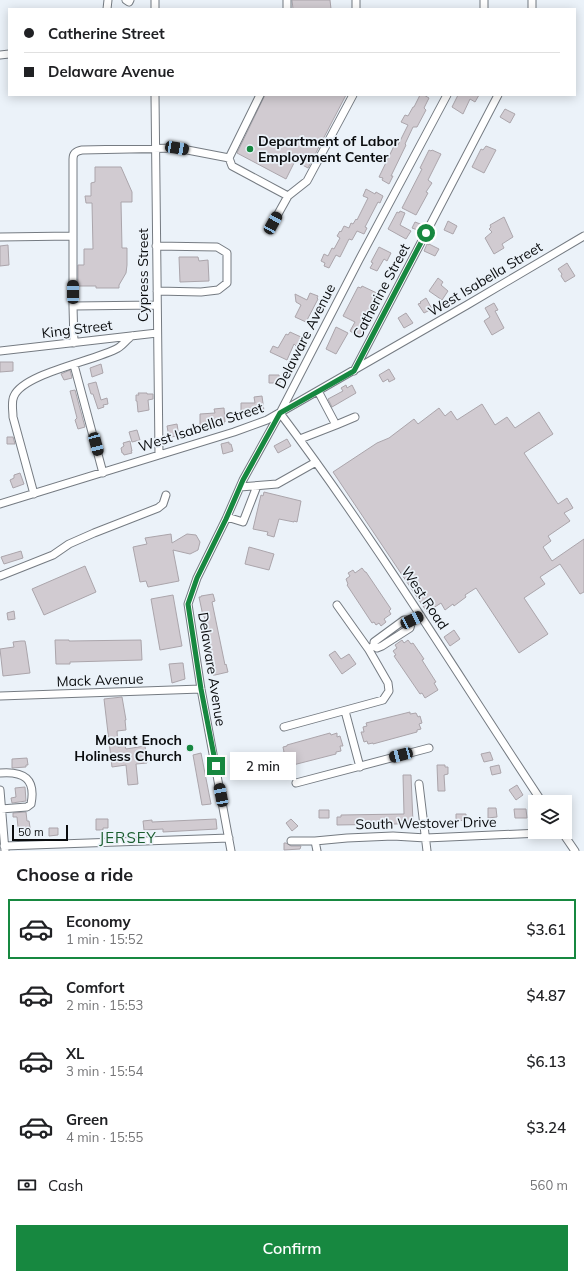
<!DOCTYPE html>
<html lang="en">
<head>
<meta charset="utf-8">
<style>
  :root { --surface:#fff; --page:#f6f6f6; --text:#202124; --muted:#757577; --line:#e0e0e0; --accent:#178840 }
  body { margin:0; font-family:Mulish,sans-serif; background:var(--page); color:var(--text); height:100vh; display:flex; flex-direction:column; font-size:15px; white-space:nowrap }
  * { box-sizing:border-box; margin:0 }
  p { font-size:13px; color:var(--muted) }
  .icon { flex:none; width:22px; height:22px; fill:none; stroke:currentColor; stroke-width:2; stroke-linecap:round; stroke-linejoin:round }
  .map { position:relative; height:851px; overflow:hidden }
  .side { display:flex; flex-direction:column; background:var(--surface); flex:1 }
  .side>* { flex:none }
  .top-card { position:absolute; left:8px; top:8px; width:568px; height:88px; border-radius:0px; box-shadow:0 2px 10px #0003; display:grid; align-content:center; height:88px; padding:0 16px; background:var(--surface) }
  .controls { position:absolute; left:528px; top:795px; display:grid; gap:8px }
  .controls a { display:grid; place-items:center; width:44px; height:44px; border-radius:0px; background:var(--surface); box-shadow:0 2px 10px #0003; font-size:20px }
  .scale { position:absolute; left:12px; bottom:10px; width:56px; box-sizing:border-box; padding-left:4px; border:2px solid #0a0c0e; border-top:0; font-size:11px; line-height:14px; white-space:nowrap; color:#0a0c0e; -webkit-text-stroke:3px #ebf2f9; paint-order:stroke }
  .end { position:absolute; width:18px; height:18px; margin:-9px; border:5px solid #178840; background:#fff; box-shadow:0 0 0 2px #fff }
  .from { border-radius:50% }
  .bubble { position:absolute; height:28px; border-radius:0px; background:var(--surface); box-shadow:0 2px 10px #0003; font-size:13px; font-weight:600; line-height:28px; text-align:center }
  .car { position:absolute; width:12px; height:24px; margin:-12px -6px; border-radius:5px; box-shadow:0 0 3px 1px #0007; background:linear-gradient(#222 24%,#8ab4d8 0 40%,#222 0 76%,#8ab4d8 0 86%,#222 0) }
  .top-card b { display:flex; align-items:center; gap:14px; height:38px; font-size:15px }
  .top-card b+b { border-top:1px solid var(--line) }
  .top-card i { width:10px; height:10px; background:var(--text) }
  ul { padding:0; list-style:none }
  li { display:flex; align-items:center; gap:12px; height:60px; margin:0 8px 6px; padding:0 8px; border:2px solid transparent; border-radius:0px }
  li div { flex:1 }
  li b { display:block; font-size:15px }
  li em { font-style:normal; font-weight:600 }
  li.active { border-color:var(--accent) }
  li>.icon { width:36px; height:36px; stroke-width:1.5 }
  h2 { padding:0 16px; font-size:18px; line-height:48px }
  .pay { display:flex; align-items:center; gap:10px; height:44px; padding:0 16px; font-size:15px }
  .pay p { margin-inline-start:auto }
  .button { display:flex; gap:8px; margin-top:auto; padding:8px 16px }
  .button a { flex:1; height:46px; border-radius:0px; background:var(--accent); color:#fff; font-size:16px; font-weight:600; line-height:46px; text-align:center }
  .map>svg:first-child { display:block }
</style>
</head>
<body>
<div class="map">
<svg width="584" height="851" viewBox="0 0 584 851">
  <rect width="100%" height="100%" fill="#ebf2f9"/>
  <path fill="#d1cbd1" stroke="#aba5ab" d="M292,0H330L331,9H293Z
    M265,95H346L308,168L295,161L286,179L237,153Z
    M420,95H424L429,98L424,108L426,110L417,127H413L405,144L406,145L391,176H393L389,184L382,180L383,178L379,177L394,146L396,147V145H398L408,125L401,122L405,115L408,116L413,107H414Z
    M458,95H479L475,102L470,99L463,114L452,107Z
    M505,109L515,114L510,123L500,117Z
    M486,146L496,150L484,173L472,167L481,149L483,150Z
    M429,150L431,151L432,150L441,154L428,180L432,183L426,192L428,193L416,215L402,208L422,169L420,168Z
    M95,167H121L132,192V202H121L122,248H127V265L126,273L119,285V288H96V286H78V265H84V249H93L92,203H86L85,196H91V183L95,182Z
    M366,189L375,194L376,192L383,196L380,203L378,202L365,227L367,228L364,234L357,231L352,240L349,239L340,257L336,255L329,268L324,266L325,263L321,261L324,254L328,256L332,248L334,249L340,238L337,236L340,231L341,232L344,226L349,228L351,223L353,224L356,219L357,220L368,198L363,196Z
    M400,211L405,213L400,225L411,231L406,239L388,229L397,212L399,213Z
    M504,217L513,237L502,244L504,248L494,254L485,238L492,232L489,229L491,227L490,225Z
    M448,221L457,226L453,234L444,230Z
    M415,222L423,225L420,231L412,228Z
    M427,244L429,245V244L439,249L435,256L424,251Z
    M8,245L9,265L0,266V246Z
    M379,247L391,253L387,261L384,259L377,271L370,268L373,263L371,262Z
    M179,257H198L199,261L208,260L209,281L180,282Z
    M567,263L575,276L565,282L561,276L562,274L558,269Z
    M438,278L443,282L441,285L448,291L442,300L429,291Z
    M362,286L381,295L361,338L350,331L355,322L343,316L358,287L361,288Z
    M310,293L318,296L317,298L318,299L306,322L295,317L301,305L296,302L295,294L307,300Z
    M426,298L432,309L424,313L418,304L421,303L420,302Z
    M494,303L498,310L495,311L504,328L492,335L484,321L490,317L485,308Z
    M406,313L413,323L404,328L398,318Z
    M336,327L348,333L336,354L326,349Z
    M290,332L301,337L296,346L294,344L287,360L270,352L273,346L278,348L286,334L288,335Z
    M0,362H13V371L0,372Z
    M101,364L103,373L92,377L90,368Z
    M389,369L395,379L389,382L388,379L383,382L379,375Z
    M70,370L72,378L64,380L61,374Z
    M269,375H279L280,383H269Z
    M96,382L101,400L107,398L108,404L103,405L104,407L98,409L93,394H91L88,384Z
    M346,385L347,388L352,385L356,393L332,407L328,399L343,391L341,388Z
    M75,390L85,427L78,429L75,420L77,418L70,391Z
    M138,393H147V394H153V399L148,400L149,410L138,412L137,401H136V395H139Z
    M262,396L264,411L241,413V403H255L254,397Z
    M482,404L495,425L507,417L515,428L539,412L553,434L524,453L558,504L567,498L573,508L564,513L570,521L548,536L551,541L543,547L552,561L584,539V592L580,594L560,564L540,577L545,584L524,598L548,634L519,653L476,588L465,595L466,597L454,606L453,604L445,610L441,603L427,612L333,472L377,443L389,438L414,419L418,424L439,408L445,416L451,411L457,420Z
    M224,408L225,422H224V424L209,425L208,429H200V414L215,413L214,409Z
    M177,424L179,436L169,437L167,426Z
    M137,430L140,440L132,442L129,432Z
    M7,437H13L15,444H7Z
    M287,439L291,446L278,453L274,446Z
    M130,441L132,451H131L132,453L124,455L123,453H122L121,448L124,446L123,443Z
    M229,442V444H231L233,451L223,454L221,444Z
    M20,473L24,484L13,488L10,480L14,478V475Z
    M264,492L301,501L297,522L294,521V522L279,519L274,537L267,535L268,532L253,529L261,495L263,496Z
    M171,534L172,543L187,534L196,535L200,542L198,550L190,554L173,550L179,581L148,587L146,581L140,582L133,547L147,544L145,538Z
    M249,547L274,554L269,570L245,564Z
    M21,551L23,558L4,564L1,557Z
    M85,566L96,592L44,615L32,589Z
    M362,568L365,572H366L391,609L389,611L391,614L384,619L386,622L381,626L379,623L376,625L374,622L372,623L347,585L348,584L346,579L350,576L348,573L353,570L355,573Z
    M213,594L215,601L212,602L225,665L226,664L228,672L215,675H213L207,645L210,644L204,616H203L199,597H201V596Z
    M173,595L182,646L160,650L151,599Z
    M14,611L15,619L8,620L7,613Z
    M454,630L460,639L450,646L444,637Z
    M55,640H69V641L141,640L142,660L70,662V664H56Z
    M402,640L404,643L408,640L411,644L413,643L424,659L422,660L436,682L434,683L438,690L425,698L422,693L420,694L394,656L396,655L393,651L397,648L395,645Z
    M21,641H25L26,646L30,673L3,676L0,649L14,647L13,642Z
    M335,651L341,659L349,654L356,664L342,674L329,655Z
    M181,663H183L185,679L172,683L169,664Z
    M122,697L126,720H125L126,730L117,731L118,747L125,746L126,749L145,746L147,763L136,764L138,784L128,785L126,765L112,767L104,699Z
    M410,712V714L416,713L418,717L420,716L422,723L419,724L421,729L417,730V732L373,744V743L368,744L367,741L364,742L361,732H364L363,727L367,726L366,723Z
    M330,733L331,735L337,733V737L340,736L343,746H340L341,751L336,752V754L293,765L292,764L288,765L286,761L283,762L281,753L284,752L283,747L287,746V745Z
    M490,752L493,760L484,762L481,754Z
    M201,753L211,804L202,805L193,755Z
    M27,758L28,765H26V767L12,768V759Z
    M437,765H445V767H448V774L444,775L445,791H438Z
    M499,765L501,773L492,775L490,767Z
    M403,775H411L413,823L396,824L337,825V817H341V815L404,814Z
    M517,785L523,795L516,800L509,790Z
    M25,787L26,801L12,803L11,798L16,797L15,788Z
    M488,808H496L497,817L488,818Z
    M514,809H526L527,818H515Z
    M319,810H329V818H319Z
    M26,812L27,821H29L31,834L21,835L20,827H18L17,817H13V813Z
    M456,814H466V820L456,821Z
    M96,819H108V828H103V830H96Z
    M216,819L217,829L163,832V829L144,830L143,821L152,820V822Z
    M291,819L298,826L292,831L286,823Z
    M49,828H58V835L49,836Z
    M284,843H286L291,846H301L300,849L284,850Z"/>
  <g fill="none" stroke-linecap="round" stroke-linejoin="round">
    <g stroke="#757b82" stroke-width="9">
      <path id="minor" d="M126,0L129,2L130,0
        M287,0V9
        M356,0V9
        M484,0V9
        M107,9L108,0
        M155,9V0
        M532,9V0
        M0,55L9,54
        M155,95L159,455
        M229,158L232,166L288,196
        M273,223L288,196L307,181L353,95
        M0,237L73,236
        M156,246L217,247L227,253V283L218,290L201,292L157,291
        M157,305L73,306V159C73,153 76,151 82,150L177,148L229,158L260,95
        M73,306L74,343
        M0,351L157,333
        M74,365L103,473
        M354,371L498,95
        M318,391L336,425
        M280,413C374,538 456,672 542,802
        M300,439L336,425L355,417
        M240,487L277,484L316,462
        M34,494L13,417C13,410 11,402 14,396C24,373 95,361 118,348C123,345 127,339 132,336
        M0,504L234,432L267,420L467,305L584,236
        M227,517L243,522L257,486
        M0,576L53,555L69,544L94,533L158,508L163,504L166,495
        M374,646V642L404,620H412L421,616
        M372,647L374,646L377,648L382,646L410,628L412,620
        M0,696L201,689
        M345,711L360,767
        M284,727L383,700L389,691L388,683L369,650L337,605
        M0,773C24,771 36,779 31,804L27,807L1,809
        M296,783L429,748
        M419,784L427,851
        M0,790L5,851
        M562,832L575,851
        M291,841H315L347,838L393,836L426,838L562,832
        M315,841L317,851
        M4,846L229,838
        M231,851L201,689L188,604L197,578L226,519L243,480L280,413L359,260L447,95"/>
    </g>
    <use href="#minor" stroke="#fff" stroke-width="7"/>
  </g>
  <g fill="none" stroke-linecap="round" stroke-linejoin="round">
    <path stroke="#178840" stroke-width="5" d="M216,766L201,689L188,604L197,578L226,519L243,480L280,413L354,371L426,233"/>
  </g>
  <g fill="#178840" stroke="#ebf2f9" stroke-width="1.5">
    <circle cx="250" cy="149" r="4"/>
    <circle cx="190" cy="748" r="4"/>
  </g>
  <g text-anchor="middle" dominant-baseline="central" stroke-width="3.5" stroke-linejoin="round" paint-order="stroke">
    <g font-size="14" font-weight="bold" fill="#0a0c0e" stroke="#ebf2f9" text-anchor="start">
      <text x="258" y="141">Department of Labor<tspan x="258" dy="16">Employment Center</tspan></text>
      <text x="182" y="740" text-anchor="end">Mount Enoch<tspan x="182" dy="16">Holiness Church</tspan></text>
    </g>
    <g font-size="14" fill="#0a0c0e" stroke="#ebf2f9">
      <text transform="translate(143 275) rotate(-90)">Cypress Street</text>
      <text transform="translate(485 279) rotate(-31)">West Isabella Street</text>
      <text transform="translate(381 291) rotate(-62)">Catherine Street</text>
      <text transform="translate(77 329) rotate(-7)">King Street</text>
      <text transform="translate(305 336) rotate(-63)">Delaware Avenue</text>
      <text transform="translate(201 427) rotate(-18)">West Isabella Street</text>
      <text transform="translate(425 598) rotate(56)">West Road</text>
      <text transform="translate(212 669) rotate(81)">Delaware Avenue</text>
      <text transform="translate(100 680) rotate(-2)">Mack Avenue</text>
      <text transform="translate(426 823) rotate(-1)">South Westover Drive</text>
    </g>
    <g font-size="15" letter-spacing="1" fill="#1b5e2f" stroke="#ebf2f9">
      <text x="128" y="837">JERSEY</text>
    </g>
  </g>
</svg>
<div class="controls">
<a><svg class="icon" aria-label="layers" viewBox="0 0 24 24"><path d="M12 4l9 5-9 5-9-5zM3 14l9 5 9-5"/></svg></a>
</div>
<div class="scale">50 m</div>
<i class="end from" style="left:426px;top:233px"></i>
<i class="end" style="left:216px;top:766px"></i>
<div class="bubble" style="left:230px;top:752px;width:66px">2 min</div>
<i class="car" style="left:177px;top:148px;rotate:100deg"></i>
<i class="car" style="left:273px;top:223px;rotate:29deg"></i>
<i class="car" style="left:73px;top:292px;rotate:0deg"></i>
<i class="car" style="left:96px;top:444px;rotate:165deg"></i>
<i class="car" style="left:412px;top:620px;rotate:64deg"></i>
<i class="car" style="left:401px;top:755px;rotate:255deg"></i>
<i class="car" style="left:221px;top:795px;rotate:349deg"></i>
<div class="top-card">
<b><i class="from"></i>Catherine Street</b>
<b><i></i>Delaware Avenue</b>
</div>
</div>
<section class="side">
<h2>Choose a ride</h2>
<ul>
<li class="active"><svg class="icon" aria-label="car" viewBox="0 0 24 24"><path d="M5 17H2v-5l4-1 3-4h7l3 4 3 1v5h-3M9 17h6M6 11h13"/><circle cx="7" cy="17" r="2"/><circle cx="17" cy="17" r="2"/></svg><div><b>Economy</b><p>1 min · 15:52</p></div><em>$3.61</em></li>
<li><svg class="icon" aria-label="car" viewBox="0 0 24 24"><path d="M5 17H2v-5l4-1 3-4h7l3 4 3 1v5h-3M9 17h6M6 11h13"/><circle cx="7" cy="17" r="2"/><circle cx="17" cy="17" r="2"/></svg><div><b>Comfort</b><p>2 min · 15:53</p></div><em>$4.87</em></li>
<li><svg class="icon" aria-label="car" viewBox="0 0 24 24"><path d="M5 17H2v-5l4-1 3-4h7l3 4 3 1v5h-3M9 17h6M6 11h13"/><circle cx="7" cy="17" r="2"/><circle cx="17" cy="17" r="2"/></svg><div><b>XL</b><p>3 min · 15:54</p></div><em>$6.13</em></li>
<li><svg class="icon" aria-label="car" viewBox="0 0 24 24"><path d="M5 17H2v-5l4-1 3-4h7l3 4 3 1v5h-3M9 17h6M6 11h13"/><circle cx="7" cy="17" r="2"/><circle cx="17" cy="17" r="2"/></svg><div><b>Green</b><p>4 min · 15:55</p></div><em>$3.24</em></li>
</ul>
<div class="pay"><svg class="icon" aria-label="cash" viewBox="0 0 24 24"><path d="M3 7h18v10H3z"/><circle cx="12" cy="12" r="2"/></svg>Cash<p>560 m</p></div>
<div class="button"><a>Confirm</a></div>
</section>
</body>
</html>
